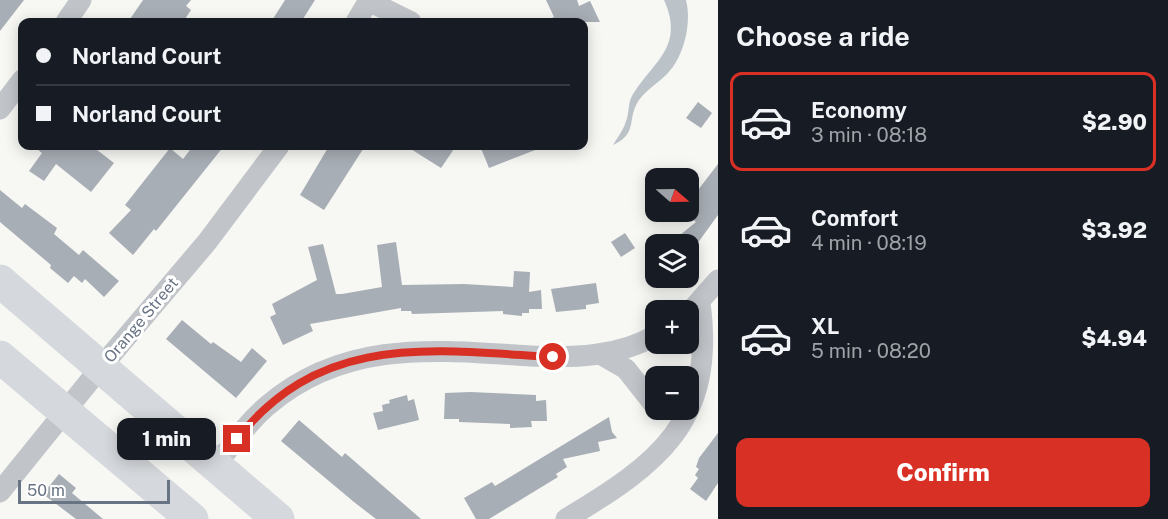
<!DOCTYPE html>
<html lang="en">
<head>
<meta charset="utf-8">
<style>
  :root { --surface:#171b24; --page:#20242c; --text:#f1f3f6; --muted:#9ea1a6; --line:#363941; --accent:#d93025 }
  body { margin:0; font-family:"Public Sans",sans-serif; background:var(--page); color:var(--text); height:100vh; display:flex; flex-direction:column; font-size:22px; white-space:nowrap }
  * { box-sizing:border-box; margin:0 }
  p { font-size:20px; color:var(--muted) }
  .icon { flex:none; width:33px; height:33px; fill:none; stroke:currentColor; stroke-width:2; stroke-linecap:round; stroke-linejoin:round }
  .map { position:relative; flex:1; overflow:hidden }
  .panel { display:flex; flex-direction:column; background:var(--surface); width:450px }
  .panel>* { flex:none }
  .top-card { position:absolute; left:18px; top:18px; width:570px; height:132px; border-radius:12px; box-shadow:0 3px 15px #0003; display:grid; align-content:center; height:132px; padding:0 18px; background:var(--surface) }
  .needle { width:39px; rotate:110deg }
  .fabs { position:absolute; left:645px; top:168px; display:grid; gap:12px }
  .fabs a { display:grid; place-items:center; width:54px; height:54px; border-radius:12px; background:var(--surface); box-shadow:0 3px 15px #0003; font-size:30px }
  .scale { position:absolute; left:18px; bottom:15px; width:152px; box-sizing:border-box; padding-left:6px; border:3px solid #687383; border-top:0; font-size:16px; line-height:21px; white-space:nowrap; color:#687383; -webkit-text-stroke:4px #fff; paint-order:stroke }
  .end { position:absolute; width:27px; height:27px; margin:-14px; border:8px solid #d93025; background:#fff; box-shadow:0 0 0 3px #fff }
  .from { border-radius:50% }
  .bubble { position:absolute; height:42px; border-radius:12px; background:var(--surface); box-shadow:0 3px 15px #0003; font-size:20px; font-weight:800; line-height:42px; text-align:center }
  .top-card b { display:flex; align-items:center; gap:21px; height:57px; font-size:22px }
  .top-card b+b { border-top:2px solid var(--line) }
  .top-card i { width:15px; height:15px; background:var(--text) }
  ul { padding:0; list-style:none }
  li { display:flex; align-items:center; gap:18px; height:99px; margin:0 12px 9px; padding:0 6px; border:3px solid transparent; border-radius:12px }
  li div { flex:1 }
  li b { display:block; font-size:22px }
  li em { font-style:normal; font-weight:800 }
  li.selected { border-color:var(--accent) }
  li>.icon { width:54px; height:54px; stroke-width:1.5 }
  h2 { padding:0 18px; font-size:27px; line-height:72px }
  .primary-button { display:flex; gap:12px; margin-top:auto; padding:12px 18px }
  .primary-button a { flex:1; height:69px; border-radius:12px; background:var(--accent); color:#fff; font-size:24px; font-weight:800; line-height:69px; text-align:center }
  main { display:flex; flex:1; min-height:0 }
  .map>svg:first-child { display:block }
</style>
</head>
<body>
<main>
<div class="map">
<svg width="718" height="519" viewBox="0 0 718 519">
  <rect width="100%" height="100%" fill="#f7f7f4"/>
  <path fill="#bbc3c9" d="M664,0H686C692,23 684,57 667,74C658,83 646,90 639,100C626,119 639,133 613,145C617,138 624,129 626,121C629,114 628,105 631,98C650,63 686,49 664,0Z"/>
  <path fill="#a8aeb5" d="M0,0H24L0,31Z
    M143,0H191L186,6L191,10L183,22H128Z
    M285,0H315L301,22H271Z
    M546,0H577L579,6L590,1L600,22H543L554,17Z
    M698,102L712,113L701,128L686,118Z
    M33,146H92L114,163L91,192L56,164L44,181L29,171L42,153Z
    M193,146H224L156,231L154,229L133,255L109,233L131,210L125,205L170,148L183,159Z
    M329,146H365L324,210L300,195Z
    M406,146H456L441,168Z
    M480,146H543V147L489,168Z
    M718,164V215L697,244H669L696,222L682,212H688V203Z
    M0,190L22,208L25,204L57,228L54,234L79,255L83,250L119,281L104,297L85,279L82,283L74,276L68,283L50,268L51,265L0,222Z
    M625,233L635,248L621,257L611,242Z
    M396,242L402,285L464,284L513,287L514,271L530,272L529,292L541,290L542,309H529V313H522V316L503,314V311L412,314L411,311H401V308L310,324L313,331L283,345L270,317L276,314L272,304L317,280L308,247L323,244L336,294H342L382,287L377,245Z
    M596,283L599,303L586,305V309L556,312L551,289Z
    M182,320L211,344L213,342L241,362L252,348L267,361L236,398L166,339Z
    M470,392L536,395V401L546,400L547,421H531L532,427L510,428V424L459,422V419H444L445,393Z
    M407,395L408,401L414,399L419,420L378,430L373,413L383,411L382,405L390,403L389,400Z
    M609,417L612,432L617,438L598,442L600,451L563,459L567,467L556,474L558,477L489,519H476L464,498L492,482L495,486Z
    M299,420L342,457L345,453L421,519H376L354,502L281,441Z
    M718,433V483L706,501L690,489L698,478L695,475L699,469L696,467L699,458Z
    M59,474L76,488L72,493L103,519H76L43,494Z"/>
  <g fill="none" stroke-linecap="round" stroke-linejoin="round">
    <path stroke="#c1c4c8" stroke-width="21" d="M369,1L411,22
      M66,22L81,0
      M356,22L369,0
      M0,109L22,80
      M689,313L718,280
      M600,354L626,369L656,407
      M216,465C232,445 247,423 267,406C345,339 436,350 531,356C572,358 619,357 656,335
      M0,492L101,367L207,242L279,146
      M566,519C658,464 716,422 700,303"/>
    <path stroke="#d5d8dc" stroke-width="33" d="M0,281L278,519
      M0,357L192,519"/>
  </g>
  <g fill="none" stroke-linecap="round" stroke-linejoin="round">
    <path stroke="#d93025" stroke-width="8" d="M237,439C322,332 431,350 553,357"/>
  </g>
  <g text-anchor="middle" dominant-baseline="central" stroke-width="6" stroke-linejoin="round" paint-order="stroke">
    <g font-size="16" fill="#687383" stroke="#fff">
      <text transform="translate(141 320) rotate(-50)">Orange Street</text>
    </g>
  </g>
</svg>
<div class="fabs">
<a><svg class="needle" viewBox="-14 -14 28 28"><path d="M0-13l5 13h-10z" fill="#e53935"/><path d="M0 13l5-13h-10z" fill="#9ea1a6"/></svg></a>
<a><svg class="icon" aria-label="layers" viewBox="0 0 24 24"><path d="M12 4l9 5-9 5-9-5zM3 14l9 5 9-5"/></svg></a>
<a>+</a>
<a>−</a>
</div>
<div class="scale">50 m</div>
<i class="end from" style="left:553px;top:357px"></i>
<i class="end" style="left:237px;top:439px"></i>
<div class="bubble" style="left:117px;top:418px;width:99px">1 min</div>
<div class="top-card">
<b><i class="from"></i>Norland Court</b>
<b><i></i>Norland Court</b>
</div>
</div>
<section class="panel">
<h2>Choose a ride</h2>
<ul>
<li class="selected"><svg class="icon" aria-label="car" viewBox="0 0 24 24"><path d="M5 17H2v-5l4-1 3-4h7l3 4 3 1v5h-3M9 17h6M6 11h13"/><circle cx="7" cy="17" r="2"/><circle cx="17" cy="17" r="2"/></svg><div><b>Economy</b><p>3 min · 08:18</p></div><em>$2.90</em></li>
<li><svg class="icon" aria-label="car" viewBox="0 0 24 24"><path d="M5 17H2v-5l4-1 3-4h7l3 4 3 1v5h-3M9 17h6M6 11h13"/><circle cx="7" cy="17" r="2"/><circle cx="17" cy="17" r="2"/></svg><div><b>Comfort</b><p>4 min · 08:19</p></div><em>$3.92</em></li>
<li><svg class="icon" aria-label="car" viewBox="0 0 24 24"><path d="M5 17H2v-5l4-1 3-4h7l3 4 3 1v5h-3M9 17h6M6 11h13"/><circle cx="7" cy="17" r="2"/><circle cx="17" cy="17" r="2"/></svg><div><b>XL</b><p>5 min · 08:20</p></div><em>$4.94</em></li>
</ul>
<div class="primary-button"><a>Confirm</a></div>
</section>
</main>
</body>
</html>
